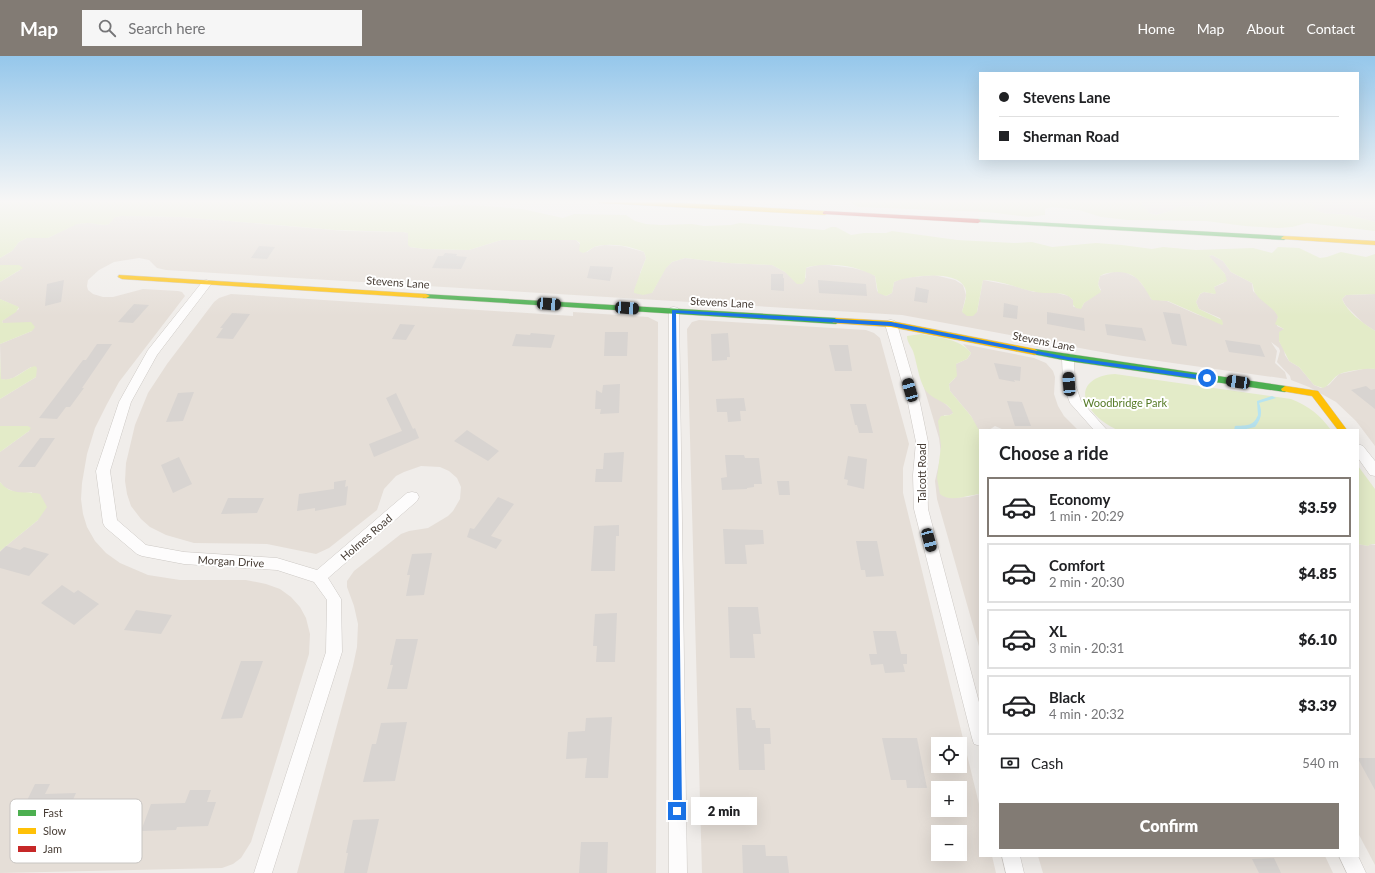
<!DOCTYPE html>
<html lang="en">
<head>
<meta charset="utf-8">
<style>
  :root { --surface:#fff; --page:#f6f6f6; --text:#202124; --muted:#757577; --line:#e0e0e0; --accent:#827b74 }
  body { margin:0; font-family:Lato,sans-serif; background:var(--page); color:var(--text); height:100vh; display:flex; flex-direction:column; font-size:15px; white-space:nowrap }
  * { box-sizing:border-box; margin:0 }
  p { font-size:13px; color:var(--muted) }
  .icon { flex:none; width:22px; height:22px; fill:none; stroke:currentColor; stroke-width:2; stroke-linecap:round; stroke-linejoin:round }
  .map { position:relative; flex:1; overflow:hidden }
  .details { position:absolute; left:979px; top:373px; width:380px; height:428px; display:flex; flex-direction:column; background:var(--surface); border-radius:0px; box-shadow:0 4px 16px #0002 }
  .details>* { flex:none }
  .top-card { position:absolute; left:979px; top:16px; width:380px; height:88px; border-radius:0px; box-shadow:0 4px 16px #0002; display:grid; align-content:center; height:88px; padding:0 20px; background:var(--surface) }
  .buttons { position:absolute; left:931px; top:681px; display:grid; gap:8px }
  .buttons a { display:grid; place-items:center; width:36px; height:36px; border-radius:0px; background:var(--surface); box-shadow:0 4px 16px #0002; font-size:20px }
  .end { position:absolute; width:18px; height:18px; margin:-9px; border:5px solid #1a73e8; background:#fff; box-shadow:0 0 0 2px #fff }
  .from { border-radius:50% }
  .bubble { position:absolute; height:28px; border-radius:0px; background:var(--surface); box-shadow:0 4px 16px #0002; font-size:13px; font-weight:800; line-height:28px; text-align:center }
  .car { position:absolute; width:12px; height:24px; margin:-12px -6px; border-radius:5px; box-shadow:0 0 3px 1px #0007; background:linear-gradient(#222 24%,#8ab4d8 0 40%,#222 0 76%,#8ab4d8 0 86%,#222 0) }
  .top-card b { display:flex; align-items:center; gap:14px; height:38px; font-size:15px }
  .top-card b+b { border-top:1px solid var(--line) }
  .top-card i { width:10px; height:10px; background:var(--text) }
  ul { padding:0; list-style:none }
  li { display:flex; align-items:center; gap:12px; height:60px; margin:0 8px 6px; padding:0 12px; border:2px solid var(--line); border-radius:0px }
  li div { flex:1 }
  li b { display:block; font-size:15px }
  li em { font-style:normal; font-weight:800 }
  li.current { border-color:var(--accent) }
  li>.icon { width:36px; height:36px; stroke-width:1.5 }
  h2 { padding:0 20px; font-size:18px; line-height:48px }
  .pay { display:flex; align-items:center; gap:10px; height:44px; padding:0 20px; font-size:15px }
  .pay p { margin-inline-start:auto }
  .action { display:flex; gap:8px; margin-top:auto; padding:8px 20px }
  .action a { flex:1; height:46px; border-radius:0px; background:var(--accent); color:#fff; font-size:16px; font-weight:800; line-height:46px; text-align:center }
  header { display:flex; align-items:center; gap:24px; box-sizing:border-box; height:56px; padding:0 20px; background:var(--accent); color:#fff }
  header strong { font-size:19px }
  nav { display:flex; gap:22px; margin-inline-start:auto; font-size:14px }
  .search { width:280px; height:36px; background:var(--page); display:flex; align-items:center; gap:10px; box-sizing:border-box; padding:0 14px; border-radius:0px; color:var(--muted); font-size:15px }
  .map>svg:first-child { display:block }
</style>
</head>
<body>
<header>
<strong>Map</strong>
<div class="search"><svg class="icon" aria-label="search" viewBox="0 0 24 24"><circle cx="10" cy="10" r="6"/><path d="M15 15l6 6"/></svg>Search here</div>
<nav><a>Home</a><a>Map</a><a>About</a><a>Contact</a></nav>
</header>
<div class="map">
<svg width="1375" height="817" viewBox="0 0 1375 817">
  <rect width="100%" height="100%" fill="#f0edea"/>
  <path fill="#e5ded7" fill-rule="evenodd" d="M1140,145H1207V149L1204,151L1179,150L1171,155L1156,159L1149,157Z
    M1300,145H1375V166L1349,159L1323,157L1315,154L1311,147Z
    M122,160L182,161L345,175L403,176L408,177L410,191L425,193L469,194L501,184H576L587,196L594,191L604,189L622,190L644,196L646,202L640,217L652,237L665,212L672,206L685,202L728,207L772,209L787,217L806,222V212L821,208L853,212L869,216L875,220L877,235L886,240L892,237L894,226L903,222L934,219L955,224L963,229L966,239L962,256H977L983,224L1014,230L1034,236H1053L1069,240L1073,244V250L1074,251H1082L1084,247L1101,234L1098,228L1100,220L1113,216H1125L1137,222L1148,236L1151,243L1167,245L1196,258L1223,268L1220,262L1199,253L1196,246L1200,238L1204,236L1215,238L1214,231L1224,227L1225,218L1208,200L1212,199L1223,205L1231,216L1252,227L1253,235L1275,255L1278,260L1277,270L1284,273L1279,285L1284,293L1285,299L1289,305L1299,311L1314,329L1321,332L1329,329L1339,318L1368,312L1375,313V390L1356,365L1336,346L1309,331L1291,324L1290,320L1277,306L1280,295L1279,292L1271,286L1277,295L1275,307L1285,316L1287,323L1123,300L902,259L166,214L157,212L149,204L139,202L114,206L99,214L88,224L87,230L88,234L93,238L103,241H113L143,233L178,235L182,236L185,240L119,326L107,348L95,372L87,398L82,427L81,443L83,458L87,471L95,485L106,497L120,507L148,519L180,524H246L266,528L280,533L291,541L300,551L306,562L310,578L309,598L251,786L241,802L233,808L222,812L0,817V495L38,464L32,436L19,438L4,431L0,426V396L29,375L0,370V343L36,321L31,311L13,322L6,324L1,323L0,288L32,275L3,267L2,265L19,253L18,251L0,243V226L20,214L19,209H0V202L12,195L19,186L27,182H48L76,168L88,167L105,169L109,168L115,161Z
    M231,238L573,260V256L648,261L658,266L656,817H297L353,610L357,591L358,568L354,550L347,531V525L354,515L401,478L409,475L428,472L448,460L453,455L460,443L461,431L457,422L449,415L440,411L421,410L404,416L396,420L384,433L377,454L372,458L329,492L316,498L267,488L194,487L166,479L150,471L141,463L131,450L127,438L125,425L126,407L135,369L148,337L167,308L214,246L219,242Z
    M1375,238V275L1363,267L1346,250L1342,243L1346,239Z
    M699,264L866,274L874,277L880,282L909,388L903,412V437L980,752V800H992L996,817H702L687,273L692,266ZM938,688H960V710H938ZM938,732H960V754H938ZM938,776H960V798H938Z
    M963,288L1034,302L1046,307L1053,315L1055,321L1054,338L1058,350L1064,360L1078,374H1004L995,370L989,374H980V376L978,375L971,360L950,335L949,328L955,322L956,308L967,303L970,299L971,297Z
    M911,290L923,328L932,339L942,345L953,355V357L950,359H944L941,398L939,382L925,335Z
    M940,403V408L949,442L968,441L980,438V594L937,443L935,425Z
    M1358,488L1368,490L1370,488L1375,489V809L1358,777Z
    M1038,800H1325L1333,817H1043Z"/>
  <path fill="#e3ebc8" d="M0,145H303L340,147L386,146L431,151L457,149L486,150L522,153L563,162L574,158L626,159L635,165L646,168L661,169L692,168L704,170L731,169L740,167L824,174L831,171H836L851,179L864,177H886L892,175L957,184L1014,187L1032,186L1052,191L1096,187L1122,189L1152,193L1163,191L1196,194L1253,192L1272,197L1278,191L1299,192L1320,202L1327,201L1341,196L1366,201L1375,198V238L1346,239L1342,243C1347,256 1363,267 1375,275V313C1368,312 1344,315 1338,319C1332,323 1330,329 1323,332L1314,329L1299,311L1289,305L1279,285V276L1284,273L1275,268L1278,261C1274,251 1262,247 1256,238C1253,235 1254,231 1252,227L1231,216L1223,205L1212,199L1209,200L1225,218L1227,225L1214,231L1216,237L1215,238L1204,236L1200,238L1196,246L1199,253L1222,264L1223,268L1222,269L1168,245L1152,244C1143,230 1138,216 1118,216C1111,216 1105,217 1100,220L1098,228L1101,236L1084,247L1081,253L1076,252L1073,249V244C1067,236 1054,237 1044,237C1024,236 1004,224 983,224L977,256L973,260H967L962,256C964,248 968,239 965,232C957,213 909,220 894,226L892,237L886,240L878,237L875,220C856,209 829,206 808,211L806,212L805,225L802,228H797L785,216L772,209L728,207L685,202L672,206L666,212L652,237L643,239L634,237V234L646,202L644,196C631,190 608,186 594,191C590,193 587,196 583,197L579,195L580,187L576,184H501L469,194L425,193L410,191L408,189V177L403,176L335,174L182,161L122,160L115,161L109,168L105,169L88,167L77,168L48,182H27L19,186L12,195L0,202Z
    M852,145H1140L1149,157L1156,159L1171,155L1179,150L1204,151L1207,149V145H1300L1310,147L1314,149L1315,154L1323,157L1349,159L1375,166V175L1307,167L1292,171L1278,172L1245,170L1206,165L1128,164L1101,161L1079,154L1052,151L1045,153V159L1029,161L988,156L859,151L853,148Z
    M0,209H19L23,212L0,226Z
    M0,243L19,251L16,256L2,265L3,267L31,266L35,271L32,275L0,288Z
    M921,278C939,282 959,282 971,297L967,303L956,308L957,320L949,328L950,335L971,360L980,376V438C968,439 950,447 940,438L937,422L941,390L938,365L941,360L950,359L953,357C948,345 935,345 927,336C919,327 917,306 913,295C911,290 907,286 907,280Z
    M0,299L1,323C15,326 23,313 35,310L37,312L36,321L0,343Z
    M1115,318L1291,343C1309,350 1320,359 1331,374H1117C1108,369 1099,364 1092,355C1075,333 1092,319 1115,318Z
    M0,370H28L31,372L29,375L0,396Z
    M1358,410L1375,433V488H1371L1368,490L1358,488Z
    M0,426C12,441 25,434 40,438L47,451L38,464L0,495Z"/>
  <path fill="#b8e4f0" d="M1272,340L1276,342L1259,347C1263,357 1261,363 1255,371L1242,374H1234L1235,370C1246,369 1253,371 1258,359L1257,345Z"/>
  <path fill="#d8d4d1" d="M259,190L275,191L267,203L251,202Z
    M445,197L457,198L456,200L467,201L461,213L432,212L438,200H443Z
    M590,210L613,211L610,225L587,222Z
    M771,218H783V222H784V235L771,234Z
    M64,224L61,246L45,250L47,228Z
    M818,224L866,228L867,240L819,237Z
    M916,231L929,234L927,247L914,245Z
    M1004,247L1018,250L1017,263L1003,261Z
    M134,248L149,249L133,267L118,266Z
    M1047,256L1084,262L1085,275L1047,268Z
    M1163,256L1180,258L1187,290L1172,288Z
    M232,257L250,258L233,283L216,282L223,272H220Z
    M400,268L415,269L406,284L392,283Z
    M1105,268L1142,272L1146,285L1107,279Z
    M605,276H628L627,300H604Z
    M531,277L555,279L551,292L512,290L516,278L530,279Z
    M728,277L730,301H727V304L712,305L711,278Z
    M1225,284L1260,289L1265,301L1229,296Z
    M97,288H112L82,332H84L70,351H66L57,363L39,362L83,304H86Z
    M829,289H848L852,315H835Z
    M994,307L1021,311L1020,325L1014,324L1015,326L999,323Z
    M620,328L619,357L600,358L601,353H595L596,334L602,337L603,329Z
    M1366,330L1371,334L1375,333V353L1351,334Z
    M194,336L183,365L166,366L178,337Z
    M396,337L413,373L415,372L419,382L374,401L369,388L402,375L386,342Z
    M744,342L746,355H740L741,365L728,366L727,356H717L716,343Z
    M1007,345L1022,346L1031,370H1015Z
    M850,348H866L873,377H859L857,369H855Z
    M467,374L499,395L488,405L454,385Z
    M40,382H55L35,411H18Z
    M624,396L622,426H595L596,413H603L604,397Z
    M725,399H744L745,402H759L762,428H754V431L747,432V433L722,434L721,422L727,421Z
    M848,400L867,403L864,433L847,429L848,424L844,423Z
    M179,401L192,428L173,437L161,409Z
    M346,424L345,431L348,430L346,449L315,455V452L297,455L299,438L334,433V426Z
    M777,425H789L790,439H779Z
    M498,441L514,448L491,480L502,484L496,493L467,481L470,472L474,473Z
    M228,442H264L257,457L221,458Z
    M619,469V480H616L615,515H591L594,470Z
    M723,473L763,474L764,488L745,489L747,508H725Z
    M856,485H877L884,520L866,521L865,514H861Z
    M6,490L20,494L24,491L49,498L29,520L0,512V496Z
    M432,497L424,539L406,540L410,519H407L412,498Z
    M62,529L74,537L78,534L99,548L74,569L41,547Z
    M728,551H758L761,578H753L755,602H730Z
    M136,554L172,559L161,578L124,574Z
    M617,557L615,606H596L597,590H593L595,558Z
    M873,575H896L901,598H907V608H903L905,616L885,617L883,608L871,609L869,598H877Z
    M396,583H418L407,633H387L393,609H390Z
    M241,605H263L242,662L221,663Z
    M736,652H751L752,664H755L756,672H770L771,688H764L765,714H739Z
    M612,661L608,722H585L587,702L566,703L568,676L585,675L586,662Z
    M407,666L395,725L363,726L372,688H376L381,667Z
    M882,682H917L927,732H907L906,724H891Z
    M1358,702H1375V734L1358,703Z
    M35,728H50L45,738L76,737L64,764L17,765Z
    M190,734H211L207,746H216L208,770L177,771L176,774L141,775L151,748L185,747Z
    M379,763L367,817H344L348,797H346L353,764Z
    M581,786H608L607,817H579Z
    M742,789H765L766,800H787L789,817H743Z
    M1274,802L1281,817H1259L1252,803Z"/>
  <g fill="none" stroke-linecap="round" stroke-linejoin="round">
    <g stroke="#cdc9c5" stroke-width="1">
      <path id="street" d="M207,224L212,227L157,299L131,346L110,415L117,464L146,489L184,496L277,502L317,514L407,437L412,436L417,437L419,441L417,445L328,522L341,543L342,596L272,817H254L326,596L327,544L314,526L277,514L184,508L142,500L137,498L105,471L103,467L96,415L119,346L148,294L203,225Z
        M674,251L678,252L679,255L687,817H669V255L670,252Z
        M891,264L895,265L897,268L920,347L928,386L927,419L928,453L980,650V690L974,688L972,682L914,453L913,419L916,386L908,347L885,268L887,265Z
        M1068,298L1072,299L1074,302L1075,328L1081,345L1107,374H1094L1070,347L1063,328L1062,302L1064,299Z
        M1358,388L1363,390L1375,405V420L1370,419L1358,402Z
        M1002,800H1020L1024,817H1006Z
        M1339,800H1358L1366,817H1347Z"/>
    </g>
    <g stroke="#d1cac1" stroke-width="1">
      <path id="fast" d="M978,163L1284,180L1287,182L1284,184L976,166L975,165Z
        M423,238L836,262L840,265L836,268L426,242H423Z
        M1035,293L1285,330L1289,333L1285,336L1068,305L1032,298L1031,296L1032,294Z"/>
    </g>
    <g stroke="#d1cac1" stroke-width="1">
      <path id="slow" d="M597,145H645L825,155L828,157L825,159L600,147Z
        M1284,180L1375,185V189L1282,183L1281,182Z
        M119,219L426,238L430,240L426,242L122,223L118,221Z
        M836,262L891,265L1035,293L1039,296L1035,299L891,271L833,267L832,265Z
        M1285,330L1318,335L1347,374H1338L1312,340L1282,335L1281,333Z"/>
    </g>
    <g stroke="#d1cac1" stroke-width="1">
      <path id="jam" d="M825,155L978,163L981,165L978,167L823,158V156Z"/>
    </g>
    <use href="#street" fill="#fdfcfc" fill-rule="evenodd"/>
    <use href="#fast" fill="#4caf50" fill-rule="evenodd"/>
    <use href="#slow" fill="#ffc107" fill-rule="evenodd"/>
    <use href="#jam" fill="#c62828" fill-rule="evenodd"/>
  </g>
  <linearGradient id="sky" x2="0" y2="1"><stop stop-color="#95c7eb"/><stop offset="0.56" stop-color="#f8f7f6"/><stop offset="1" stop-color="#f8f7f6" stop-opacity="0"/></linearGradient>
  <rect width="1375" height="260" fill="url(#sky)"/>
  <path fill="#1a73e8" d="M672,254L891,266L1068,301L1207,320L1210,322L1207,324L1068,304L891,270L676,257L682,755L680,758L677,759L674,758L673,755Z"/>
  <g text-anchor="middle" dominant-baseline="central" stroke-width="4" stroke-linejoin="round" paint-order="stroke">
    <g font-size="11" fill="#473d35" stroke="#fff">
      <text transform="translate(398 226) rotate(4)">Stevens Lane</text>
      <text transform="translate(722 246) rotate(3)">Stevens Lane</text>
      <text transform="translate(1044 285) rotate(11)">Stevens Lane</text>
      <text transform="translate(921 417) rotate(-90)">Talcott Road</text>
      <text transform="translate(366 481) rotate(-41)">Holmes Road</text>
      <text transform="translate(231 505) rotate(3)">Morgan Drive</text>
    </g>
    <g font-size="11" fill="#557a26" stroke="#fff">
      <text x="1125" y="346">Woodbridge Park</text>
    </g>
  </g>
  <rect x="10" y="743" width="132" height="64" rx="6" fill="#fff" stroke="#c8c5c2" stroke-width="1"/>
  <rect x="18" y="754" width="18" height="6" fill="#4caf50"/>
  <rect x="18" y="772" width="18" height="6" fill="#ffc107"/>
  <rect x="18" y="790" width="18" height="6" fill="#c62828"/>
  <g font-size="11" fill="#473d35">
    <text x="43" y="761">Fast</text>
    <text x="43" y="779">Slow</text>
    <text x="43" y="797">Jam</text>
  </g>
</svg>
<div class="buttons">
<a><svg class="icon" aria-label="locate" viewBox="0 0 24 24"><circle cx="12" cy="12" r="6"/><path d="M12 2v4M12 18v4M2 12h4M18 12h4"/></svg></a>
<a>+</a>
<a>−</a>
</div>
<i class="end from" style="left:1207px;top:322px"></i>
<i class="end" style="left:677px;top:755px"></i>
<div class="bubble" style="left:691px;top:741px;width:66px">2 min</div>
<i class="car" style="left:549px;top:248px;rotate:94deg"></i>
<i class="car" style="left:627px;top:252px;rotate:94deg"></i>
<i class="car" style="left:1238px;top:326px;rotate:278deg"></i>
<i class="car" style="left:1069px;top:328px;rotate:356deg"></i>
<i class="car" style="left:910px;top:334px;rotate:344deg"></i>
<i class="car" style="left:929px;top:484px;rotate:165deg"></i>
<div class="top-card">
<b><i class="from"></i>Stevens Lane</b>
<b><i></i>Sherman Road</b>
</div>
<section class="details">
<h2>Choose a ride</h2>
<ul>
<li class="current"><svg class="icon" aria-label="car" viewBox="0 0 24 24"><path d="M5 17H2v-5l4-1 3-4h7l3 4 3 1v5h-3M9 17h6M6 11h13"/><circle cx="7" cy="17" r="2"/><circle cx="17" cy="17" r="2"/></svg><div><b>Economy</b><p>1 min · 20:29</p></div><em>$3.59</em></li>
<li><svg class="icon" aria-label="car" viewBox="0 0 24 24"><path d="M5 17H2v-5l4-1 3-4h7l3 4 3 1v5h-3M9 17h6M6 11h13"/><circle cx="7" cy="17" r="2"/><circle cx="17" cy="17" r="2"/></svg><div><b>Comfort</b><p>2 min · 20:30</p></div><em>$4.85</em></li>
<li><svg class="icon" aria-label="car" viewBox="0 0 24 24"><path d="M5 17H2v-5l4-1 3-4h7l3 4 3 1v5h-3M9 17h6M6 11h13"/><circle cx="7" cy="17" r="2"/><circle cx="17" cy="17" r="2"/></svg><div><b>XL</b><p>3 min · 20:31</p></div><em>$6.10</em></li>
<li><svg class="icon" aria-label="car" viewBox="0 0 24 24"><path d="M5 17H2v-5l4-1 3-4h7l3 4 3 1v5h-3M9 17h6M6 11h13"/><circle cx="7" cy="17" r="2"/><circle cx="17" cy="17" r="2"/></svg><div><b>Black</b><p>4 min · 20:32</p></div><em>$3.39</em></li>
</ul>
<div class="pay"><svg class="icon" aria-label="cash" viewBox="0 0 24 24"><path d="M3 7h18v10H3z"/><circle cx="12" cy="12" r="2"/></svg>Cash<p>540 m</p></div>
<div class="action"><a>Confirm</a></div>
</section>
</div>
</body>
</html>
